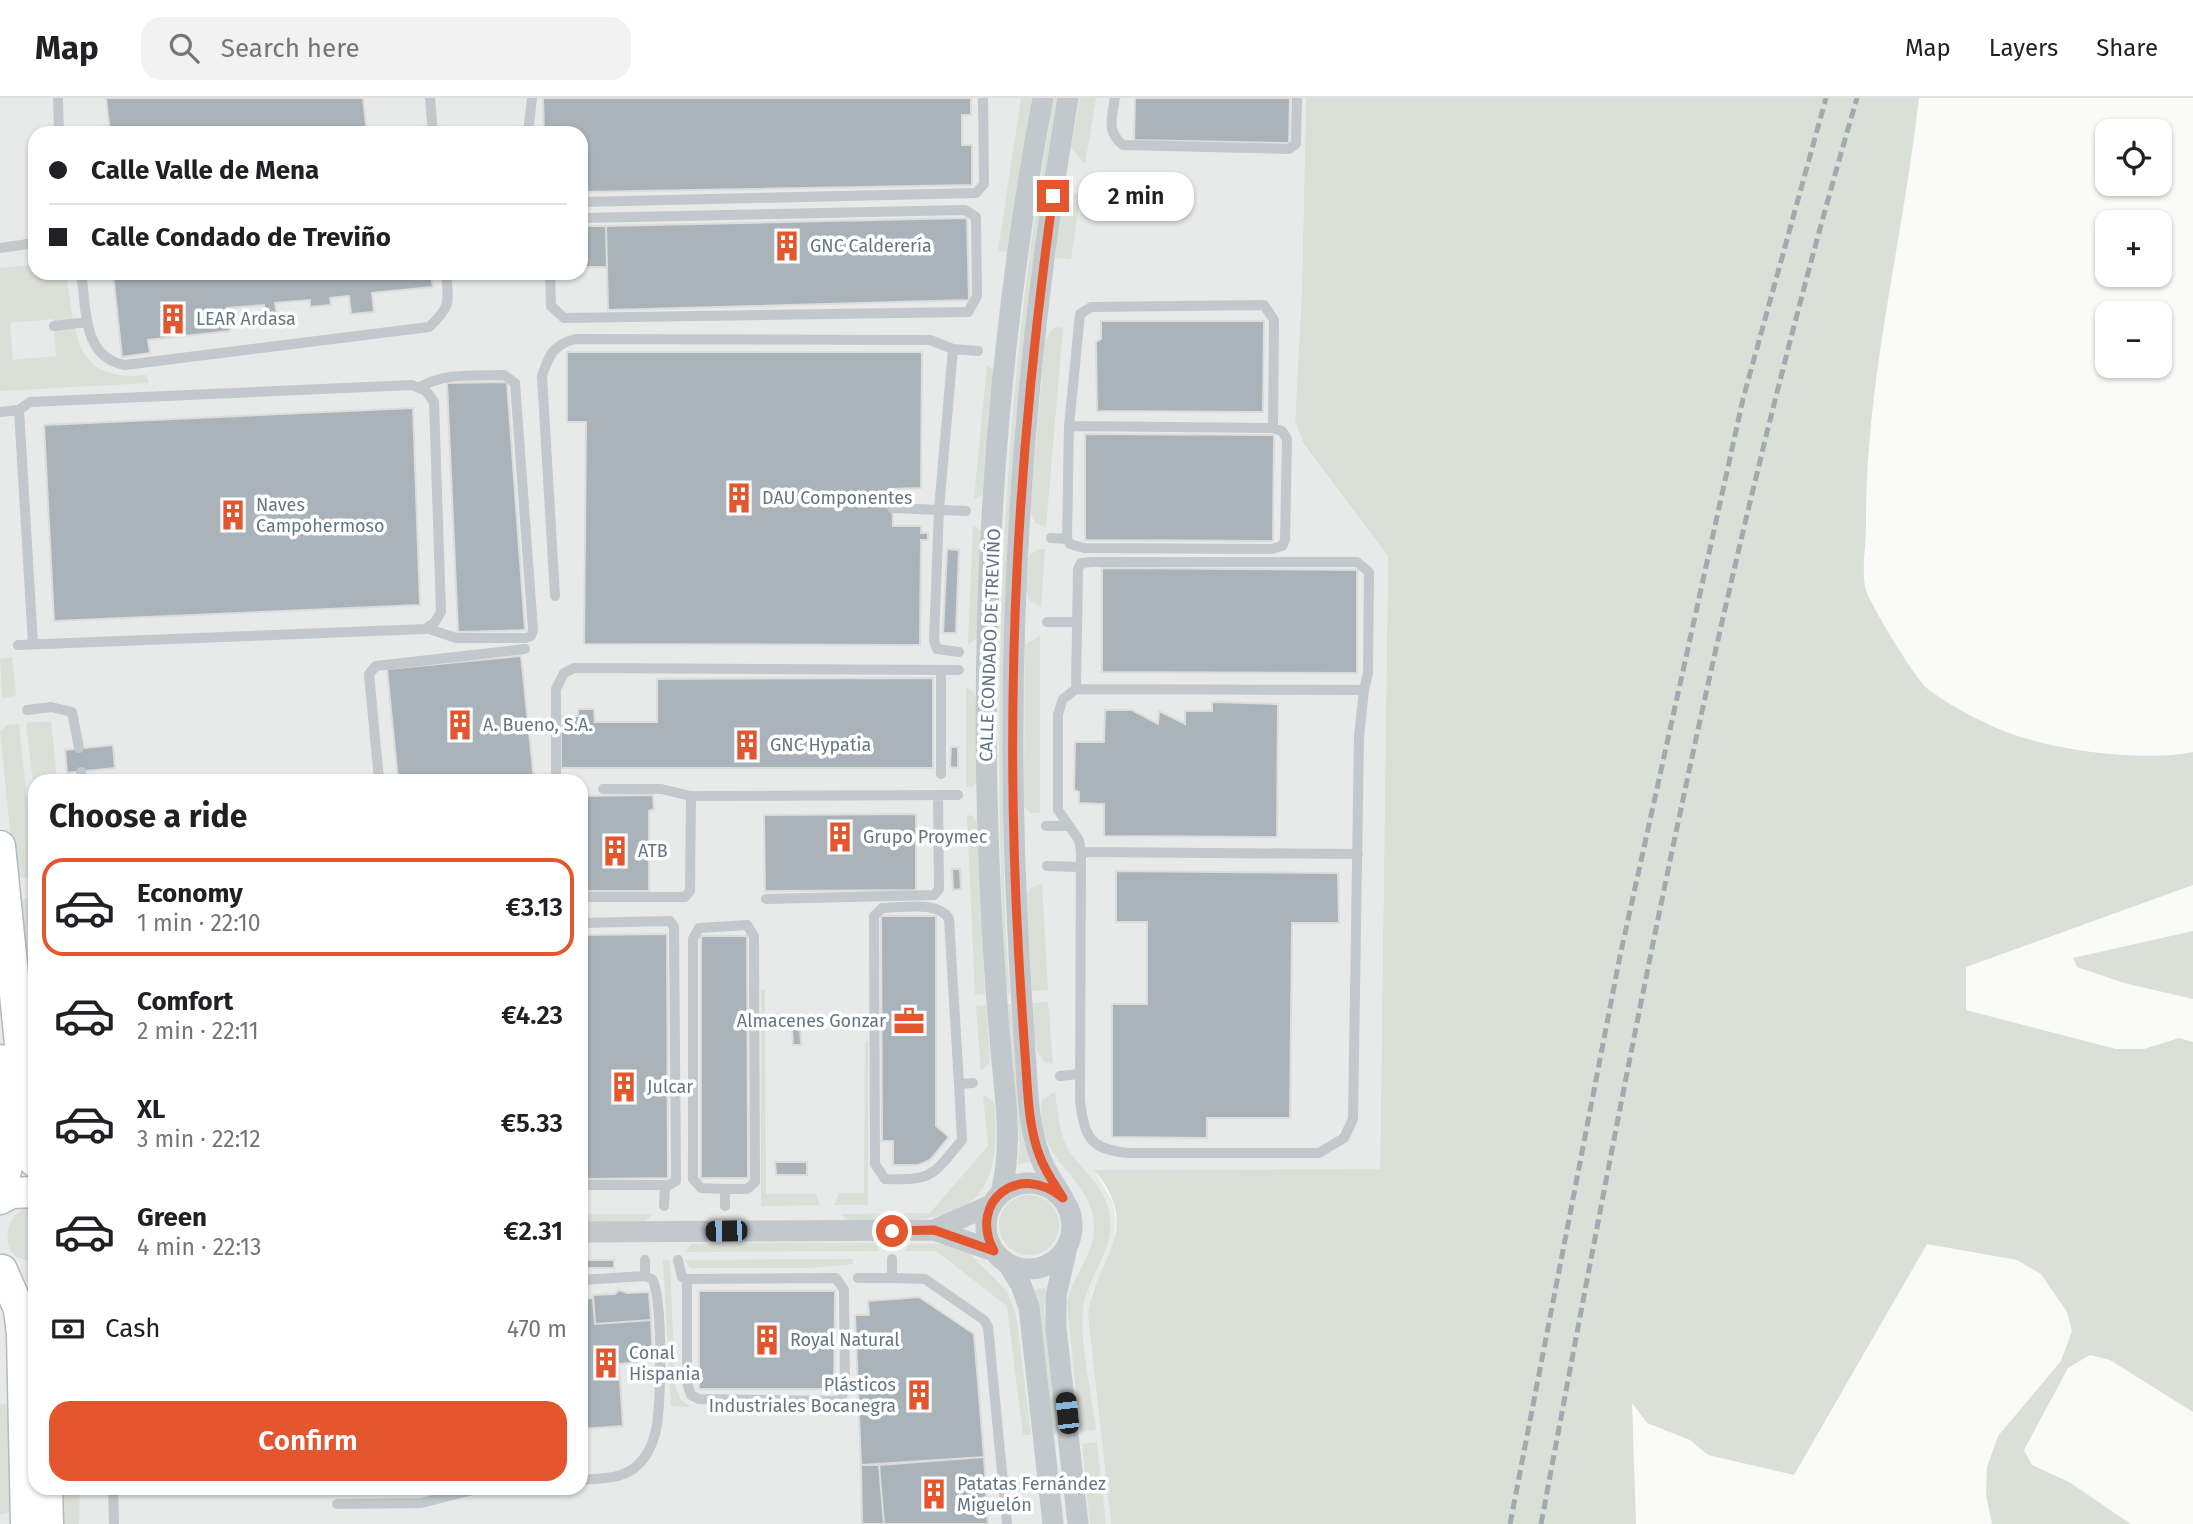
<!DOCTYPE html>
<html lang="en">
<head>
<meta charset="utf-8">
<style>
  :root { --surface:#fff; --page:#f2f2f2; --text:#202124; --muted:#757577; --line:#e0e0e0; --accent:#e4572e }
  body { margin:0; font-family:"Fira Sans",sans-serif; background:var(--page); color:var(--text); height:100vh; display:flex; flex-direction:column; font-size:26px; white-space:nowrap }
  * { box-sizing:border-box; margin:0 }
  p { font-size:23px; color:var(--muted) }
  .icon { flex:none; width:38px; height:38px; fill:none; stroke:currentColor; stroke-width:2; stroke-linecap:round; stroke-linejoin:round }
  .map { position:relative; flex:1; overflow:hidden }
  .details { position:absolute; left:28px; top:676px; width:560px; height:721px; display:flex; flex-direction:column; background:var(--surface); border-radius:21px; box-shadow:0 2px 5px #0004 }
  .details>* { flex:none }
  .top-card { position:absolute; left:28px; top:28px; width:560px; height:154px; border-radius:21px; box-shadow:0 2px 5px #0004; display:grid; align-content:center; height:154px; padding:0 21px; background:var(--surface) }
  .buttons { position:absolute; left:2095px; top:21px; display:grid; gap:14px }
  .buttons a { display:grid; place-items:center; width:77px; height:77px; border-radius:14px; background:var(--surface); box-shadow:0 2px 5px #0004; font-size:35px }
  .end { position:absolute; width:32px; height:32px; margin:-16px; border:9px solid #e4572e; background:#fff; box-shadow:0 0 0 4px #fff }
  .from { border-radius:50% }
  .bubble { position:absolute; height:49px; border-radius:21px; background:var(--surface); box-shadow:0 2px 5px #0004; font-size:23px; font-weight:600; line-height:49px; text-align:center }
  .car { position:absolute; width:21px; height:42px; margin:-21px -10px; border-radius:9px; box-shadow:0 0 5px 2px #0007; background:linear-gradient(#222 24%,#8ab4d8 0 40%,#222 0 76%,#8ab4d8 0 86%,#222 0) }
  .top-card b { display:flex; align-items:center; gap:24px; height:66px; font-size:26px }
  .top-card b+b { border-top:2px solid var(--line) }
  .top-card i { width:18px; height:18px; background:var(--text) }
  ul { padding:0; list-style:none }
  li { display:flex; align-items:center; gap:21px; height:98px; margin:0 14px 10px; padding:0 7px; border:4px solid transparent; border-radius:21px }
  li div { flex:1 }
  li b { display:block; font-size:26px }
  li em { font-style:normal; font-weight:600 }
  li.active { border-color:var(--accent) }
  li>.icon { width:63px; height:63px; stroke-width:1.5 }
  h2 { padding:0 21px; font-size:32px; line-height:84px }
  .pay { display:flex; align-items:center; gap:18px; height:77px; padding:0 21px; font-size:26px }
  .pay p { margin-inline-start:auto }
  .primary-button { display:flex; gap:14px; margin-top:auto; padding:14px 21px }
  .primary-button a { flex:1; height:80px; border-radius:21px; background:var(--accent); color:#fff; font-size:28px; font-weight:600; line-height:80px; text-align:center }
  header { display:flex; align-items:center; gap:42px; box-sizing:border-box; height:98px; padding:0 35px; background:var(--surface); border-bottom:2px solid var(--line) }
  header strong { font-size:33px }
  nav { display:flex; gap:38px; margin-inline-start:auto; font-size:24px }
  .search { width:490px; height:63px; background:var(--page); display:flex; align-items:center; gap:18px; box-sizing:border-box; padding:0 24px; border-radius:21px; color:var(--muted); font-size:26px }
  .map>svg:first-child { display:block }
</style>
</head>
<body>
<header>
<strong>Map</strong>
<div class="search"><svg class="icon" aria-label="search" viewBox="0 0 24 24"><circle cx="10" cy="10" r="6"/><path d="M15 15l6 6"/></svg>Search here</div>
<nav><a>Map</a><a>Layers</a><a>Share</a></nav>
</header>
<div class="map">
<svg width="2193" height="1426" viewBox="0 0 2193 1426">
  <rect width="100%" height="100%" fill="#fafaf8"/>
  <path fill="#e8e9e9" fill-rule="evenodd" d="M0,0H1306L1302,189L1295,324L1304,348L1388,458L1380,1072L1095,1073L1113,1104L1116,1124L1113,1150L1092,1194L1088,1218L1111,1426H0ZM35,35H581V175H35ZM35,682H581V1390H35Z"/>
  <path fill="#dadfd7" fill-rule="evenodd" d="M1021,0H1032L1009,154L998,153Z
    M1054,0H1058C1020,237 998,475 1003,715C1004,775 1004,835 1010,895H1006C990,595 1001,296 1054,0Z
    M1080,0H1096L1085,66L1071,50Z
    M1306,0H1919C1903,143 1865,284 1866,429C1866,448 1861,475 1866,492C1871,508 1916,582 1928,591C1946,605 1970,618 1992,628C2040,651 2140,665 2193,654V787L1966,869V912L2116,951H2144L2179,940L2193,944V1314L2110,1262L2090,1257L2068,1270L2024,1352L2032,1367L2069,1384L2131,1426H1992L1986,1397L1987,1369L1998,1338L2061,1263L2072,1233L2067,1214L2041,1176L2017,1162L1927,1146L1794,1377L1708,1357L1690,1342L1647,1325L1632,1305L1636,1426H1111L1088,1218C1093,1162 1146,1133 1094,1072L1380,1071L1388,458L1304,347L1295,324L1302,189Z
    M1081,93L1071,161L1055,160C1058,135 1055,104 1081,93Z
    M35,167V175L66,176C76,230 70,285 146,277L149,285L0,293V170ZM53,221L56,258L13,262L10,225Z
    M1057,229L1063,230L1046,429L1035,425L1030,413L1045,244L1051,232Z
    M987,267L994,272L985,395L974,401Z
    M973,427L981,433L978,540L968,546Z
    M1040,451H1045L1041,509L1030,503C1023,489 1025,470 1030,456Z
    M1040,538V715H1031L1024,709L1025,547Z
    M12,559L16,598L2,600L0,561Z
    M966,590L973,593L976,600L977,685L972,689H966Z
    M51,623L57,682H35V703L26,625Z
    M19,626L35,779L22,780L14,770L0,634L7,627Z
    M967,717L973,718L977,725L985,896L975,897Z
    M1042,785L1048,892L1032,893L1027,797L1031,790Z
    M27,800H35V862L26,861L20,805Z
    M2193,833V901L2124,885L2077,869L2073,860Z
    M761,892H765L766,1096H816L820,1107L761,1108Z
    M1048,904L1053,966L1045,964C1031,952 1034,923 1033,905Z
    M1008,906H1011L1023,1041L1031,1064L1018,1066L1020,1047Z
    M986,907L990,964L981,973L976,908Z
    M865,943L868,944V1107H834L839,1095H864Z
    M1055,994C1058,1014 1059,1038 1071,1056C1087,1077 1106,1090 1110,1118C1115,1153 1088,1177 1083,1210C1079,1242 1092,1298 1096,1332L1080,1334L1067,1204C1073,1178 1095,1156 1094,1128C1093,1076 1033,1066 1042,1002Z
    M983,996L994,1004C1006,1125 948,1123 849,1123L840,1116L930,1115L988,1048Z
    M999 1127a30 30 0 1 1 60 0a30 30 0 1 1-60 0Z
    M26,1110H35V1162C0,1167 0,1120 26,1110Z
    M581,1116H652L645,1124H581Z
    M775,1145H876L879,1153L686,1154L691,1146Z
    M909,1146H949L967,1153L1006,1192L1016,1216L1031,1337H1023L1007,1208L936,1153H904Z
    M853,1161V1166L810,1170H690L685,1162Z
    M663,1162H670L675,1288L681,1302L691,1309L671,1308Z
    M1046,1190L1044,1209L1058,1335L1054,1336L1040,1218L1033,1192Z
    M4,1305L12,1310V1413L0,1417V1306Z
    M1097,1344L1106,1426H1090L1082,1346Z
    M60,1390H80L79,1426H61Z"/>
  <path fill="#aab3b9" stroke="#dcdcda" stroke-width="2" d="M106,0H363L367,35H110Z
    M543,0H971V17H962V47H972V87L581,94V35H544Z
    M1135,0H1290L1289,45L1134,42Z
    M967,120L969,202L608,212L606,128Z
    M581,128H606L607,169H581Z
    M113,175H431L433,189L372,195L374,214L351,216L349,198L330,200L331,207L310,209V202L275,205L278,227L266,228L264,207L227,210L230,233L148,242L150,255L122,259Z
    M1101,223H1264L1263,314L1097,313L1096,244L1101,241Z
    M567,254H922L921,390L892,391L893,428H921V435H928V442H921L920,547L584,546L586,324H567Z
    M507,284L525,532L458,534L447,285Z
    M413,310L420,507L54,523L44,327Z
    M1085,336L1274,337L1273,443L1085,442Z
    M947,451L959,452L956,535H943Z
    M1102,470L1357,472V575L1102,574Z
    M521,558L534,682H398L387,571Z
    M933,580V670H561V618H578V611H594L595,624H657V581Z
    M1212,604L1278,606L1277,739L1104,738V706L1079,705V694L1074,692L1075,644H1104L1105,612H1132L1158,626L1159,613L1185,626V613H1212Z
    M113,647L115,670L67,675L65,652Z
    M951,649H958V670L950,669Z
    M653,697L654,711L649,713V793H581V698Z
    M916,716V792L765,793L764,717Z
    M952,771H960L961,791L953,792Z
    M1116,773L1338,775L1339,825H1292L1290,1020H1207V1040L1112,1039V906H1147V824H1116Z
    M881,818H936V1028L949,1039L930,1062L918,1067H893V1043H882Z
    M667,836L668,1080L581,1081V837Z
    M701,838H747L748,1080H701Z
    M800,929L801,947H793L792,930Z
    M775,1064H807V1077H776Z
    M581,1162H614V1170H581Z
    M619,1192L627,1195L649,1194L651,1222L595,1226L593,1197L615,1196Z
    M699,1193H835L834,1291H699Z
    M919,1199L974,1236L984,1359L861,1367L855,1217H869L868,1203Z
    M593,1200L595,1226L651,1222L653,1263L619,1266L623,1328L581,1331V1201Z
    M984,1359L988,1426H884L879,1367Z
    M861,1367H879L884,1426H862Z"/>
  <g fill="none" stroke-linecap="round" stroke-linejoin="round">
    <g stroke="#b3babf" stroke-width="33">
      <path id="secondary" d="M0,748L27,1015L35,1064
        M0,962L9,1061L0,1096
        M0,1101L11,1095L35,1094
        M2,1172L19,1211L22,1237L26,1426
        M47,1390L48,1426"/>
    </g>
    <path stroke="#c3c8cc" stroke-width="10" d="M58,0L59,35
      M430,0L433,35
      M1115,0C1112,19 1106,34 1123,47L1289,51L1296,46L1297,0
      M528,35L532,0
      M581,104L976,95L984,86L983,0
      M0,150L35,145
      M81,175C87,209 81,259 125,267L429,229C451,209 449,204 446,175
      M550,175L551,208L564,220L968,214L977,198L976,119L965,112L581,120
      M54,228L87,224
      M419,290C444,274 475,278 504,277L515,285L533,532L531,538L525,540H456L426,530
      M19,312L33,546
      M0,314L19,312
      M1069,328L1080,216L1091,209L1264,207L1274,222L1273,330
      M892,410L966,413
      M1051,440L1067,441L1070,446L1084,450L1272,451L1282,448L1285,442L1287,341L1282,333L1273,330L1069,328L1067,441
      M555,498L542,278C549,257 553,247 575,241L930,242L953,251
      M1047,524H1077
      M18,547L425,531L435,524L441,514L434,304L426,293L412,287L30,304L19,312
      M959,554L937,551L934,543L939,411L953,251L978,253
      M941,572V676
      M1076,591L1078,471L1081,465L1092,464H1357L1369,474L1368,575L1364,592
      M27,612L51,609L72,614L79,650
      M81,674L82,682
      M556,675V591L564,575L574,570L959,572
      M379,682L369,576L376,568L525,551
      M603,691H661L691,698
      M1046,728H1067
      M1081,754L1079,742L1058,712V616L1063,601L1076,591L1364,592L1359,639L1353,1021L1344,1040L1319,1055H1128C1089,1051 1085,1039 1080,1003L1081,754L1358,756
      M1047,768L1080,769
      M581,799H685L690,793L691,698L958,697
      M766,801L934,797L939,791L938,697
      M581,825L670,823L674,829L676,1083L669,1087H581
      M1060,978L1079,976
      M959,986L962,1042C931,1079 934,1082 885,1081L875,1066L874,818L882,810C900,810 939,802 949,821L959,986L973,985
      M725,1091L701,1090L693,1081V841L699,830L747,827L754,838L755,1084L747,1091H725V1108
      M664,1108L665,1087
      M892,1161V1180L925,1181L984,1222L988,1229L1007,1426
      M645,1162V1178
      M678,1162L682,1179L687,1181L836,1180L844,1192L845,1289L841,1303L699,1301L691,1297L687,1285V1181
      M858,1180H892
      M581,1182L645,1178L652,1181C663,1197 662,1314 655,1336C653,1343 649,1354 644,1360C628,1382 606,1380 581,1382
      M1004,1389L1021,1388
      M113,1390L114,1426
      M337,1406L421,1405L481,1390"/>
    <path stroke="#c3c8cc" stroke-width="21" d="M986 1128a43 43 0 1 1 86 0a43 43 0 1 1-86 0Z
      M1001,1095C1014,1043 1004,993 1000,941C993,860 989,779 987,698C982,466 1000,228 1043,0
      M1063,1100C1055,1086 1044,1072 1039,1056C1029,1028 1028,998 1026,968C1023,923 1020,879 1018,834C1003,554 1021,276 1068,0
      M934,1132L991,1107
      M581,1134L934,1132L994,1153
      M1067,1149L1056,1198V1230L1078,1426
      M1008,1166L1021,1187L1029,1209L1053,1426"/>
    <use href="#secondary" stroke="#fff" stroke-width="30"/>
    <path stroke="#a2aab0" stroke-width="5" stroke-dasharray="10 5" stroke-linecap="butt" d="M1510,1426L1620,858L1743,301L1826,0
      M1541,1426C1631,947 1720,468 1857,0"/>
  </g>
  <g fill="none" stroke-linecap="round" stroke-linejoin="round">
    <path stroke="#e4572e" stroke-width="9" d="M892,1133L934,1132L994,1153C967,1103 1020,1063 1063,1100C1055,1087 1045,1073 1040,1059C1029,1031 1028,999 1026,970C1023,928 1020,885 1018,843C1004,590 1018,349 1053,98"/>
  </g>
  <defs>
    <g id="building-bare" transform="scale(2.415)"><path d="M-4-6H4V6H1V3H-1V6H-4ZM-2.5-4.3h1.7v1.8h-1.7ZM.8-4.3h1.7v1.8H.8ZM-2.5-1h1.7V.8h-1.7ZM.8-1h1.7V.8H.8Z" fill="#e4572e" stroke="#fff" stroke-width="2.5" paint-order="stroke"/></g>
    <g id="office-bare" transform="scale(2.415)"><path d="M-6-3h4V-5.5h4V-3h4V5H-6ZM-1-4.5V-3h2v-1.5ZM-6 0V1H6V0Z" fill="#e4572e" stroke="#fff" stroke-width="2.5" paint-order="stroke"/></g>
  </defs>
  <g fill-rule="evenodd">
    <use href="#building-bare" x="787" y="148"/>
    <use href="#building-bare" x="173" y="221"/>
    <use href="#building-bare" x="739" y="400"/>
    <use href="#building-bare" x="233" y="417"/>
    <use href="#building-bare" x="460" y="627"/>
    <use href="#building-bare" x="747" y="647"/>
    <use href="#building-bare" x="840" y="739"/>
    <use href="#building-bare" x="615" y="753"/>
    <use href="#office-bare" x="909" y="923"/>
    <use href="#building-bare" x="624" y="989"/>
    <use href="#building-bare" x="767" y="1242"/>
    <use href="#building-bare" x="606" y="1265"/>
    <use href="#building-bare" x="919" y="1297"/>
    <use href="#building-bare" x="934" y="1396"/>
  </g>
  <g text-anchor="middle" dominant-baseline="central" stroke-width="7" stroke-linejoin="round" paint-order="stroke">
    <g font-size="18" fill="#657683" stroke="#fff" text-anchor="start">
      <text x="810" y="148">GNC Calderería</text>
      <text x="196" y="221">LEAR Ardasa</text>
      <text x="762" y="400">DAU Componentes</text>
      <text x="256" y="407">Naves<tspan x="256" dy="21">Campohermoso</tspan></text>
      <text x="483" y="627">A. Bueno, S.A.</text>
      <text x="770" y="647">GNC Hypatia</text>
      <text x="863" y="739">Grupo Proymec</text>
      <text x="638" y="753">ATB</text>
      <text x="886" y="923" text-anchor="end">Almacenes Gonzar</text>
      <text x="647" y="989">Julcar</text>
      <text x="790" y="1242">Royal Natural</text>
      <text x="629" y="1255">Conal<tspan x="629" dy="21">Hispania</tspan></text>
      <text x="896" y="1287" text-anchor="end">Plásticos<tspan x="896" dy="21">Industriales Bocanegra</tspan></text>
      <text x="957" y="1386">Patatas Fernández<tspan x="957" dy="21">Miguelón</tspan></text>
    </g>
    <g font-size="18" fill="#657683" stroke="#fff">
      <text transform="translate(990 547) rotate(-88)">CALLE CONDADO DE TREVIÑO</text>
    </g>
  </g>
</svg>
<div class="buttons">
<a><svg class="icon" aria-label="locate" viewBox="0 0 24 24"><circle cx="12" cy="12" r="6"/><path d="M12 2v4M12 18v4M2 12h4M18 12h4"/></svg></a>
<a>+</a>
<a>−</a>
</div>
<i class="end from" style="left:892px;top:1133px"></i>
<i class="end" style="left:1053px;top:98px"></i>
<div class="bubble" style="left:1078px;top:74px;width:116px">2 min</div>
<i class="car" style="left:726px;top:1133px;rotate:269deg"></i>
<i class="car" style="left:1067px;top:1315px;rotate:354deg"></i>
<div class="top-card">
<b><i class="from"></i>Calle Valle de Mena</b>
<b><i></i>Calle Condado de Treviño</b>
</div>
<section class="details">
<h2>Choose a ride</h2>
<ul>
<li class="active"><svg class="icon" aria-label="car" viewBox="0 0 24 24"><path d="M5 17H2v-5l4-1 3-4h7l3 4 3 1v5h-3M9 17h6M6 11h13"/><circle cx="7" cy="17" r="2"/><circle cx="17" cy="17" r="2"/></svg><div><b>Economy</b><p>1 min · 22:10</p></div><em>€3.13</em></li>
<li><svg class="icon" aria-label="car" viewBox="0 0 24 24"><path d="M5 17H2v-5l4-1 3-4h7l3 4 3 1v5h-3M9 17h6M6 11h13"/><circle cx="7" cy="17" r="2"/><circle cx="17" cy="17" r="2"/></svg><div><b>Comfort</b><p>2 min · 22:11</p></div><em>€4.23</em></li>
<li><svg class="icon" aria-label="car" viewBox="0 0 24 24"><path d="M5 17H2v-5l4-1 3-4h7l3 4 3 1v5h-3M9 17h6M6 11h13"/><circle cx="7" cy="17" r="2"/><circle cx="17" cy="17" r="2"/></svg><div><b>XL</b><p>3 min · 22:12</p></div><em>€5.33</em></li>
<li><svg class="icon" aria-label="car" viewBox="0 0 24 24"><path d="M5 17H2v-5l4-1 3-4h7l3 4 3 1v5h-3M9 17h6M6 11h13"/><circle cx="7" cy="17" r="2"/><circle cx="17" cy="17" r="2"/></svg><div><b>Green</b><p>4 min · 22:13</p></div><em>€2.31</em></li>
</ul>
<div class="pay"><svg class="icon" aria-label="cash" viewBox="0 0 24 24"><path d="M3 7h18v10H3z"/><circle cx="12" cy="12" r="2"/></svg>Cash<p>470 m</p></div>
<div class="primary-button"><a>Confirm</a></div>
</section>
</div>
</body>
</html>
